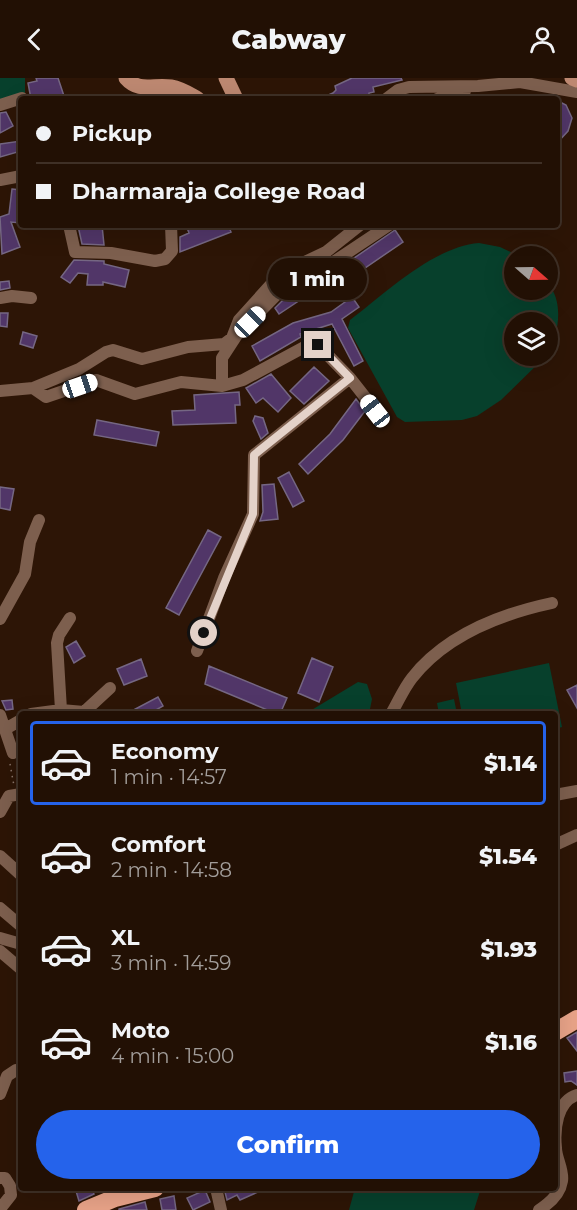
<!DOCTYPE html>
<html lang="en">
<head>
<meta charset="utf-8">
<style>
  :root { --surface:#221004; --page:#2a190e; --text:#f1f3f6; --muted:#a29d9a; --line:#3f3026; --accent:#2563eb }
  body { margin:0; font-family:Montserrat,sans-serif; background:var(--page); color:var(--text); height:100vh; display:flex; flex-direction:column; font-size:22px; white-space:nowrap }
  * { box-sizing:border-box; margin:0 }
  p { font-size:20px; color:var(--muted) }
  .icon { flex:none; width:33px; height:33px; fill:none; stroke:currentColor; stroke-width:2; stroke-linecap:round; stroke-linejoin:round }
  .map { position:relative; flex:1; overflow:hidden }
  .side { position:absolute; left:18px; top:633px; width:540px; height:480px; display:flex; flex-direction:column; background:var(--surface); border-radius:6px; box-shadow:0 6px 24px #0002,0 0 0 2px var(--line) }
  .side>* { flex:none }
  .hud { position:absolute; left:18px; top:18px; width:542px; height:132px; border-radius:6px; box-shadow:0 6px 24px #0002,0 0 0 2px var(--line); display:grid; align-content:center; height:132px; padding:0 18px; background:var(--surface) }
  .needle { width:39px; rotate:110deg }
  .controls { position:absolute; left:504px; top:168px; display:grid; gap:12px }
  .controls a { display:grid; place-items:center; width:54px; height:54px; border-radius:50%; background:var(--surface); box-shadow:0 6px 24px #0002,0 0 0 2px var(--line); font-size:30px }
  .end { position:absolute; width:27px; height:27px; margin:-14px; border:8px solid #e4d2c9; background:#111; box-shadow:0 0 0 3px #111 }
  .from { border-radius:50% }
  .bubble { position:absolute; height:42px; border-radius:21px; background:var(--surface); box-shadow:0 6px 24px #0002,0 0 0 2px var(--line); font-size:20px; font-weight:800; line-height:42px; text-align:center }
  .car { position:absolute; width:18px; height:36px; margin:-18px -9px; border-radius:8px; box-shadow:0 0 4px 2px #0007; background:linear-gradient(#fff 24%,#345 0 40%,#fff 0 76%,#345 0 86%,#fff 0) }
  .hud b { display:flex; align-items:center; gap:21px; height:57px; font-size:22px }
  .hud b+b { border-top:2px solid var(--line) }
  .hud i { width:15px; height:15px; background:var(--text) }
  ul { padding:10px 0 0; list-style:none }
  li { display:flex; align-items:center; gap:18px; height:84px; margin:0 12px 9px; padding:0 6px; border:3px solid transparent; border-radius:6px }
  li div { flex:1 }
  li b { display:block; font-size:22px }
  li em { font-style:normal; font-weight:800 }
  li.on { border-color:var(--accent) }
  li>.icon { width:54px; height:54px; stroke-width:1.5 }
  .action { display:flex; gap:12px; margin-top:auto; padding:12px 18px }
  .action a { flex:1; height:69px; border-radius:36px; background:var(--accent); color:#fff; font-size:24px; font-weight:800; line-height:69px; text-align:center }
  header { display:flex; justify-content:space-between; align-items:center; height:78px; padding:0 18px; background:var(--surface); font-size:27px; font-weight:800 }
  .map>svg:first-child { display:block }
</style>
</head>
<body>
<header><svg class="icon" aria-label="back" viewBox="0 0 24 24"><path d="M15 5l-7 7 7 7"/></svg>Cabway<svg class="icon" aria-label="person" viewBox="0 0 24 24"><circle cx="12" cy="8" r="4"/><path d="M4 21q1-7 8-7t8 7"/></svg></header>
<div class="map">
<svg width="577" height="1132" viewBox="0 0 577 1132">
  <rect width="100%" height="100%" fill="#2d1506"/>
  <path fill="#07402c" d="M0,0H25V17L0,25Z
    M479,165L500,169L519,178H514V212H548V206C564,223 559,256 548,275V244H514V278H546L501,322L477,338L462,342L405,344L397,339L348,250L350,242C387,214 433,169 479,165Z
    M549,585L562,649L555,651V636H462L456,605Z
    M358,604L367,606L372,621L369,636H305Z
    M454,621L457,636H439L437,625Z
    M355,1110H481L474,1132H349Z"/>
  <path fill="#513668" stroke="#756783" stroke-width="1.5" d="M36,0H58L65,21H31L28,5L37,3Z
    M352,0H401L402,2L373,9L374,14L369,15V18L319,21L333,15L336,12L335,8Z
    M556,22L566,27L572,40L568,53L556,66Z
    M6,34L13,48L0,55V35Z
    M21,63V73L0,79V66Z
    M12,111L21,112V145L11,144L20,169L2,176L0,139L9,136Z
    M102,147L104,167L82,166L78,148Z
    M186,147H228L231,154L180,174V159L189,155Z
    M395,152L403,164L349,201L341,189Z
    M74,182L104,183V186L129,192L125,209L103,204V207H87L88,196L78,195L70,205L61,199Z
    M326,197L333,208L315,220L308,209Z
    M9,203L10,210L0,212V204Z
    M303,207L309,216L279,236L275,230L291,214Z
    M352,219L359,229L342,241L363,283L354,288L332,246L300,256L301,259L260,283L252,268L293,245L331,234Z
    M0,235H8L7,249L0,248Z
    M23,254L37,258L33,270L20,266Z
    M314,289L329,303L304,326L290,313Z
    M271,296L291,320L278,334L263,320L256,325L246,310Z
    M239,314L240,327H235L236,345L173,347L172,333L195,332L194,317Z
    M356,321L365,333L343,362L308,396L299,386L330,356Z
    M255,338L263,340L268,355L261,361L253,343Z
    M97,342L159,354L156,368L94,357Z
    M289,394L304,423L293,429L278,400Z
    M274,406L278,441L260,443L263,434L262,407Z
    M0,409L14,411L10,432L0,430Z
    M208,452L221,459L179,537L166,530Z
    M76,563L85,578L74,585L66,569Z
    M312,580L333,589L319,624L298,615Z
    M141,581L147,598L124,607L117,591Z
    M209,588L287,620L280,636H268L270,633L205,606Z
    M577,607V630L567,612Z
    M158,619L163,628L149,636H126Z
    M12,622L13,631L6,632L2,623Z
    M577,954V973L567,960Z
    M577,993V1007L571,1003L565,1004L564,995Z
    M86,1110H92L94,1116L79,1123L76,1113Z
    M224,1110H267L240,1122L237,1117L227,1122Z
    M205,1112L210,1124L193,1132L187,1120Z
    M174,1118L176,1132H162L160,1121Z
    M145,1124L147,1132H119V1131Z"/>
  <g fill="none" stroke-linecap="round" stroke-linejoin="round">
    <path stroke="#8c776b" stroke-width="1.5" stroke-dasharray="1.5 4.5" stroke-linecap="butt" d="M10,686L14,708"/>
    <path stroke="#7d5f4e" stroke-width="12" d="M166,21L173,9
      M386,21L398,12L409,9L478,8L520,4L577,14
      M437,21L465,13
      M0,27L22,20
      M0,102L21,98
      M69,147L75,174L111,175L155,183L165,181L172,173L171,147
      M0,220L12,218L31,220
      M222,308V280L237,257L290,203L329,187L389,147
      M33,310L46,319L96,302L135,316L181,304L222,308L243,302L308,267H318L350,300L376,333
      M0,313L33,310L79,291L106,274L113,272L142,281L188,269L224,266L232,260L239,242L275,202L292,190L326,174L360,147
      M0,541L25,496L30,464L39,442
      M197,573L224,500L253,436L254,377L350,300
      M61,632L57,565L59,557L70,540
      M31,636L61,632L84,634L110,610
      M391,636C398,624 404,610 412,600C445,558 501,536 552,525
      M0,637L13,675
      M7,650L21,642
      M555,717L577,713
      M0,734L9,718L21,716
      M555,767L577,757
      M0,778L21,797
      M0,830L21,848
      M0,860L21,866
      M0,873L21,891
      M0,1016L7,998L16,992L21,994
      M0,1100H5L10,1108L11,1117L0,1131
      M216,1110L221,1132
      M539,1132C550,1125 560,1116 562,1103C564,1093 556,1080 556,1070C554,1051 557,1023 577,1017"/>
    <path stroke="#bd8871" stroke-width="15" d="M126,0C139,15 154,6 171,9C182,11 189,16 198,21
      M226,0L236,21
      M572,0L577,2"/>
    <path stroke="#e8a388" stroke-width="18" d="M555,954L577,941
      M86,1132L115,1120L155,1110"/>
  </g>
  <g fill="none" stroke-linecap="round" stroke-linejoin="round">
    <path stroke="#e4d2c9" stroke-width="8" d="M204,555L253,436L254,377L350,300L318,267"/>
  </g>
</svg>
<div class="controls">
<a><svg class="needle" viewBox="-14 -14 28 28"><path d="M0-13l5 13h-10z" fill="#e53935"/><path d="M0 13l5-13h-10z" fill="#a29d9a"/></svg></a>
<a><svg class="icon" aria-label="layers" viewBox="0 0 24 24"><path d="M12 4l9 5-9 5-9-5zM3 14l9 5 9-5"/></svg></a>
</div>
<i class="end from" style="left:204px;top:555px"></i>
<i class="end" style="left:318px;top:267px"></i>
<div class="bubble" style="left:268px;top:180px;width:99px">1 min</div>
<i class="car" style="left:250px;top:244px;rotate:45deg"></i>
<i class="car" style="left:80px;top:308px;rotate:71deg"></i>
<i class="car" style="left:375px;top:333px;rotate:322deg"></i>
<div class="hud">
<b><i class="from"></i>Pickup</b>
<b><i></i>Dharmaraja College Road</b>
</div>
<section class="side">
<ul>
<li class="on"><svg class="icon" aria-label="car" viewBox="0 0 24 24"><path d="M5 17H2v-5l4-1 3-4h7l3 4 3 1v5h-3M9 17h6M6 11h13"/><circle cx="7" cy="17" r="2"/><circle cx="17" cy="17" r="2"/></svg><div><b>Economy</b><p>1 min · 14:57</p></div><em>$1.14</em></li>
<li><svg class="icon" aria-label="car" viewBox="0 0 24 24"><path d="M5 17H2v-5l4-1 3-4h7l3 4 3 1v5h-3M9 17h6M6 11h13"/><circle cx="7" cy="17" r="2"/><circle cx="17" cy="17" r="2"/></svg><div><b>Comfort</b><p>2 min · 14:58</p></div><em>$1.54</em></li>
<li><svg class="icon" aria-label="car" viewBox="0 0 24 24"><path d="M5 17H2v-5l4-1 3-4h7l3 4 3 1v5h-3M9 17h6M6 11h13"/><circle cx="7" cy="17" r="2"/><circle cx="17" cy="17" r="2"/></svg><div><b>XL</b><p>3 min · 14:59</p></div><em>$1.93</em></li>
<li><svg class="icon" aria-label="car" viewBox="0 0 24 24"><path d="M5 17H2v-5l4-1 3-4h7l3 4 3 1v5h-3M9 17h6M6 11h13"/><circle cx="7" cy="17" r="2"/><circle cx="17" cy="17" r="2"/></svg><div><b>Moto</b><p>4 min · 15:00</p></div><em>$1.16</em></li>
</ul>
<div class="action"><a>Confirm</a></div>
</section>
</div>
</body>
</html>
